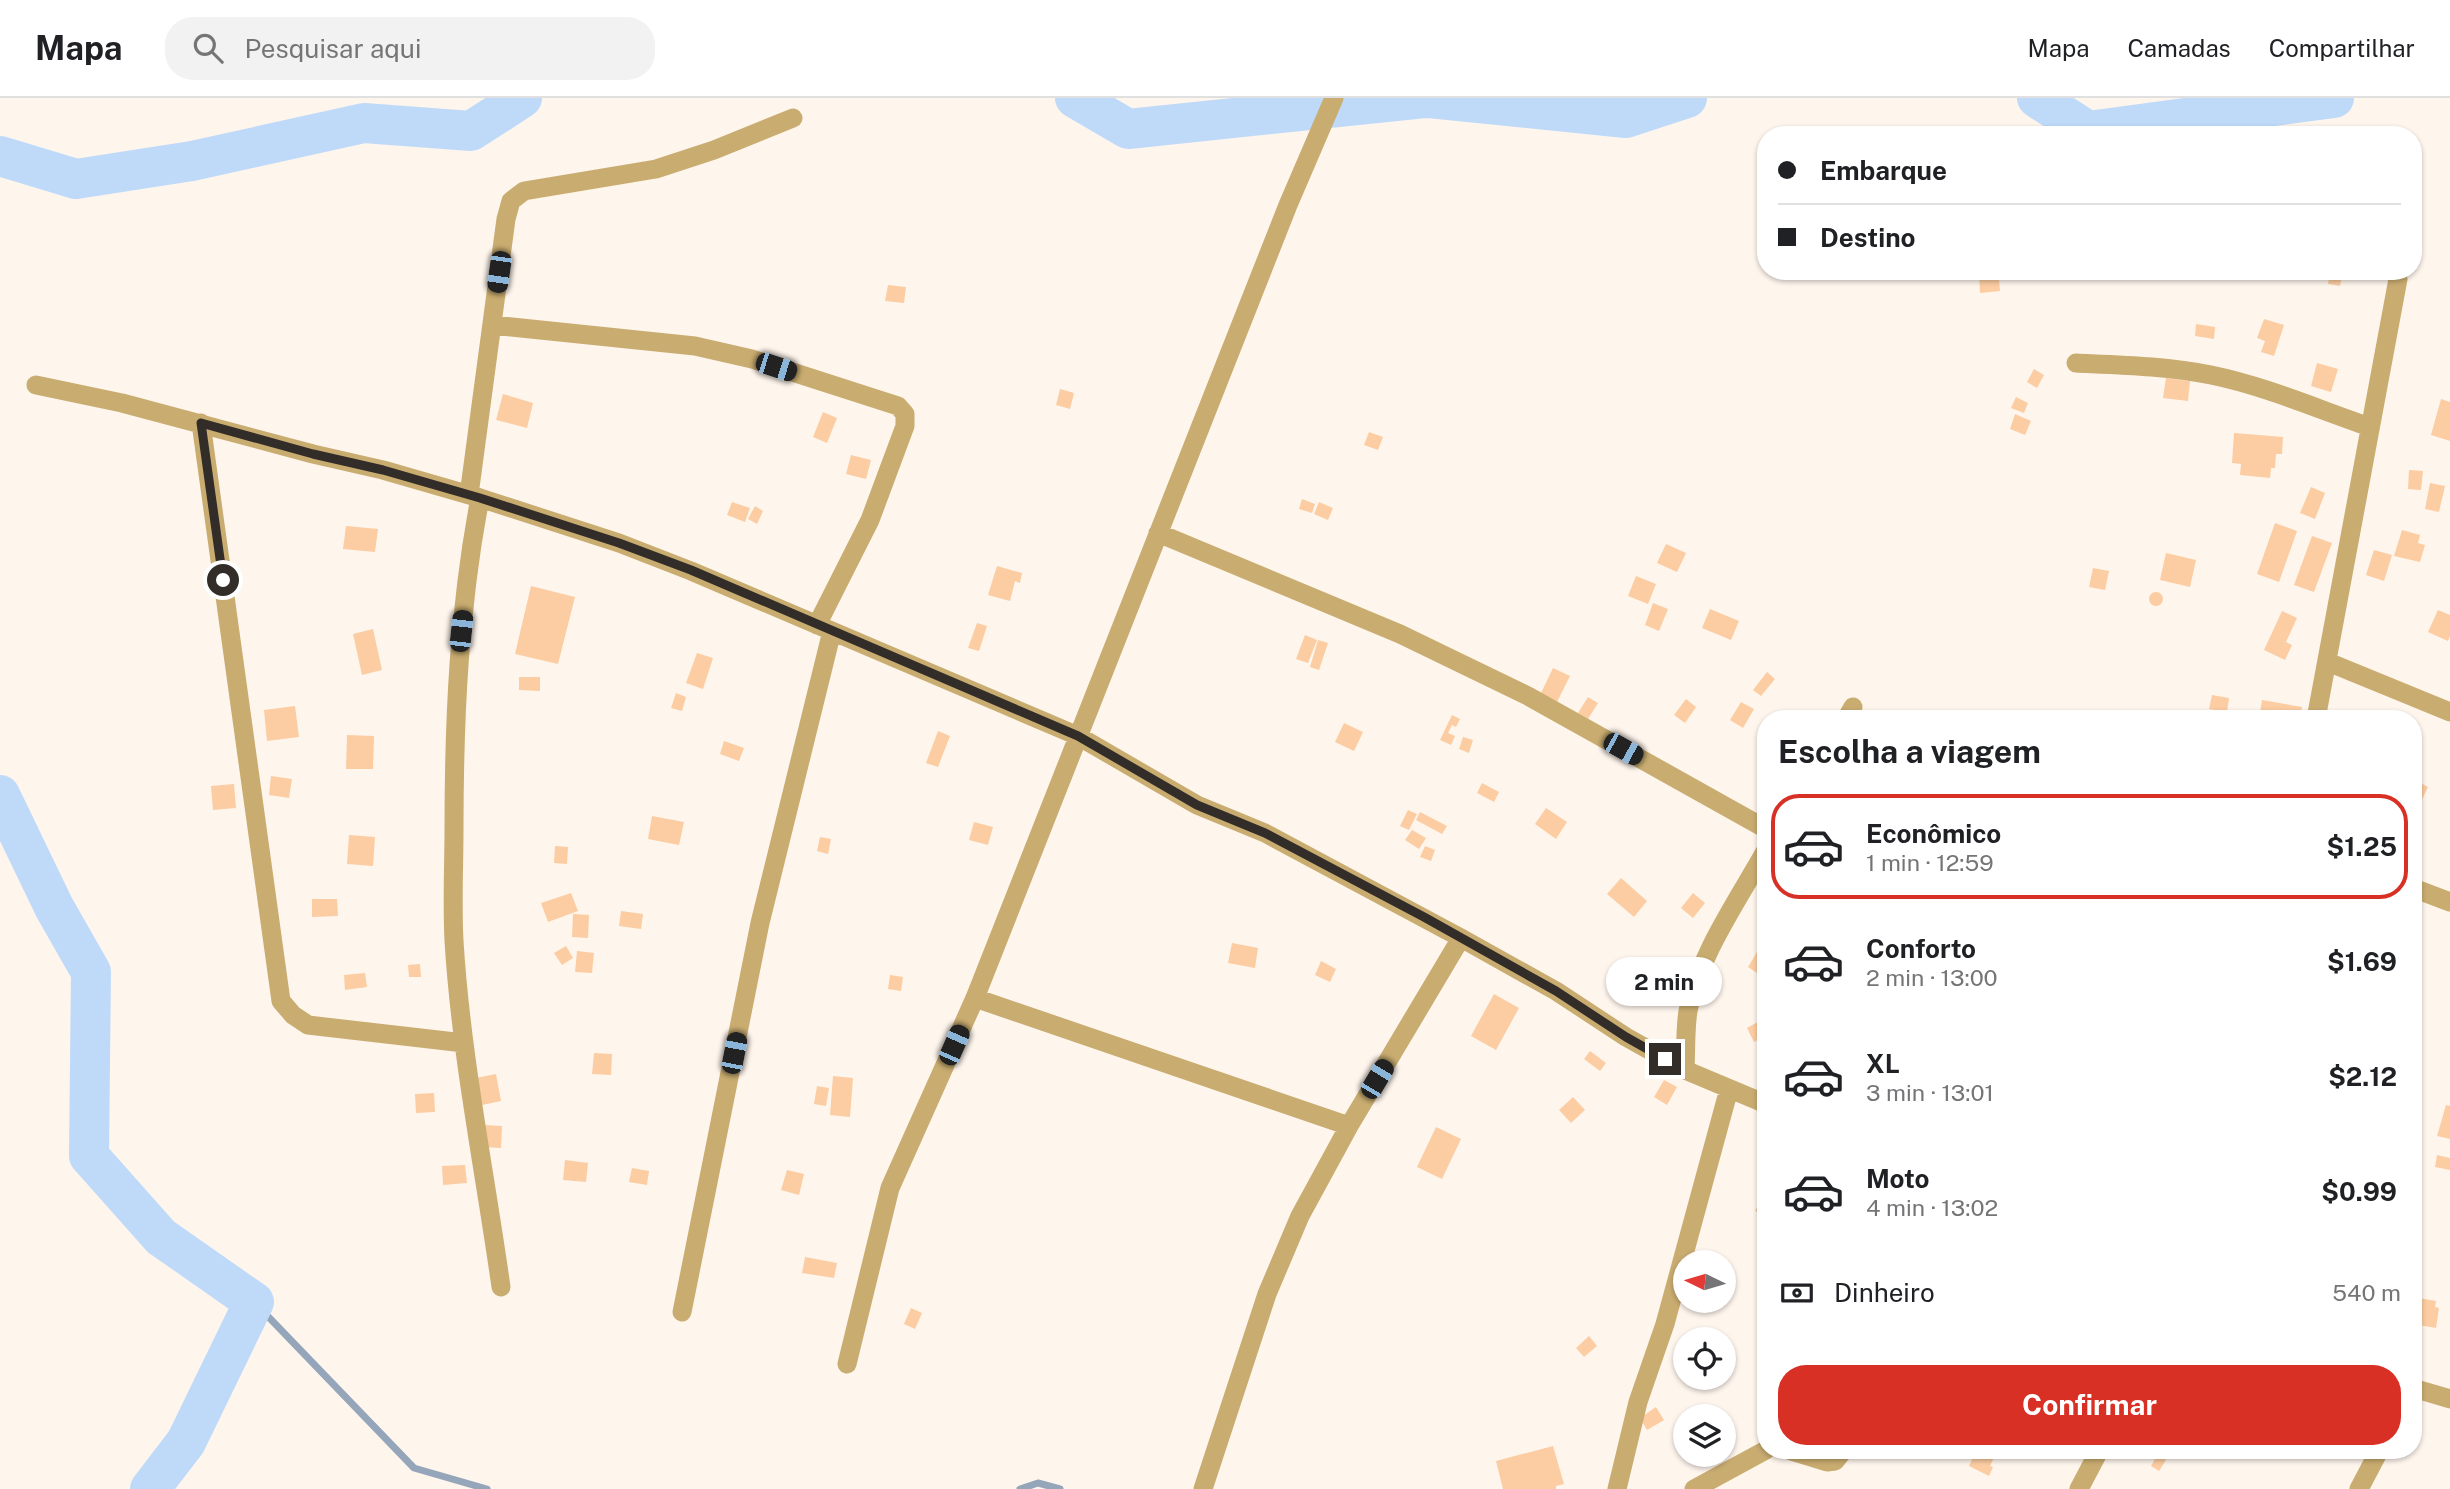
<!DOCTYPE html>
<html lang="pt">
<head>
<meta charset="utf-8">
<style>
  :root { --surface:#fff; --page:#f2f2f2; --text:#202124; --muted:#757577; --line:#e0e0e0; --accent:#d93025 }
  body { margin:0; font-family:"Public Sans",sans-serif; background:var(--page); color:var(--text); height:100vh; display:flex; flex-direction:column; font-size:26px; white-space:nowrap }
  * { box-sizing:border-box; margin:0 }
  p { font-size:23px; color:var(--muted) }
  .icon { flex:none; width:38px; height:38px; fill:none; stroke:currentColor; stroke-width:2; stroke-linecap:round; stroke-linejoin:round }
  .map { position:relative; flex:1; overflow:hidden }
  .drawer { position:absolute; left:1757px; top:612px; width:665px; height:749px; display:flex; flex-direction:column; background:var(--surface); border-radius:28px; box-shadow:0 2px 5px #0004 }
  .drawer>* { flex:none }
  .top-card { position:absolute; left:1757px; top:28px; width:665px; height:154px; border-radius:28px; box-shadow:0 2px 5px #0004; display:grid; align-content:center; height:154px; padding:0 21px; background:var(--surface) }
  .needle { width:46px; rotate:275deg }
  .buttons { position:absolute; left:1673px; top:1152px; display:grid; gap:14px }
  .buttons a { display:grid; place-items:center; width:63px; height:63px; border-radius:50%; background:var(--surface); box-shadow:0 2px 5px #0004; font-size:35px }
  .end { position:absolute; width:32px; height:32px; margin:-16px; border:9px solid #322d28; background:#fff; box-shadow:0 0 0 4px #fff }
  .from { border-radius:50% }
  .bubble { position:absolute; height:49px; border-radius:24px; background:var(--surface); box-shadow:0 2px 5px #0004; font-size:23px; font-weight:700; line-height:49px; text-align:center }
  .car { position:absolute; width:21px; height:42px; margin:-21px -10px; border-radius:9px; box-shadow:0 0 5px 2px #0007; background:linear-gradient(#222 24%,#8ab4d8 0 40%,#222 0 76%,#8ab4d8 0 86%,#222 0) }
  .top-card b { display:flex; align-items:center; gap:24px; height:66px; font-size:26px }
  .top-card b+b { border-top:2px solid var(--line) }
  .top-card i { width:18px; height:18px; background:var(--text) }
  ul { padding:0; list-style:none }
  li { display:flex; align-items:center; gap:21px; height:105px; margin:0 14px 10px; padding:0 7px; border:4px solid transparent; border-radius:28px }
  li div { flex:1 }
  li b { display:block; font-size:26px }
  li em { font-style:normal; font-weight:700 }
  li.active { border-color:var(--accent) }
  li>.icon { width:63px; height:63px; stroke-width:1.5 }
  h2 { padding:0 21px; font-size:32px; line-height:84px }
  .pay { display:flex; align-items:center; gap:18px; height:77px; padding:0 21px; font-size:26px }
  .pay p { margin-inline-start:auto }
  .cta { display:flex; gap:14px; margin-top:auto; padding:14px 21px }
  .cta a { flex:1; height:80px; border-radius:28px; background:var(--accent); color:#fff; font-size:28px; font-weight:700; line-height:80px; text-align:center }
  header { display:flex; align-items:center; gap:42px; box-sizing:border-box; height:98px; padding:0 35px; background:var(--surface); border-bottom:2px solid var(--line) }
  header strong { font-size:33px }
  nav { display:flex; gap:38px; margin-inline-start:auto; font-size:24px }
  .search { width:490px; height:63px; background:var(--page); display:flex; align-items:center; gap:18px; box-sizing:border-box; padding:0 24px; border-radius:28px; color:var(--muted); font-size:26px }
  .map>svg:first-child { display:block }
</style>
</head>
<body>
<header>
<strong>Mapa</strong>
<div class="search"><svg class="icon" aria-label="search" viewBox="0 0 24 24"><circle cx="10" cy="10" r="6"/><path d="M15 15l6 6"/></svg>Pesquisar aqui</div>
<nav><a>Mapa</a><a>Camadas</a><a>Compartilhar</a></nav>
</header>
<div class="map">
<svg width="2450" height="1391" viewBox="0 0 2450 1391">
  <rect width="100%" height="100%" fill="#fef5ed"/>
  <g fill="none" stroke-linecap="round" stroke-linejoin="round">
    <path stroke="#95a6ba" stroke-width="7" d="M254,1204L414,1370L487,1391
      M1020,1391L1038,1385L1060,1391"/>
    <path stroke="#bfdaf9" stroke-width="40" d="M1075,0L1128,31L1425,0
      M1429,0L1626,20L1687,0
      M2037,0L2088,33L2334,0
      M0,58L76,81L192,63L364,25L471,33L522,0
      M0,697L54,809L91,874L89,1058L161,1139L254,1204L186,1344L150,1391"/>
  </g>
  <path fill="#fccda2" d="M1979,173H1993L1994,182L1999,181L2000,193L1980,195Z
    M2330,173H2343L2340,188L2328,186Z
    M888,187L906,189L904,205L885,203Z
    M2264,221L2284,227L2274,258L2261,254L2265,243L2257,240Z
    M2196,226L2215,229L2214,241L2195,238Z
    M2317,265L2338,271L2331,294L2311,288Z
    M2034,271L2044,277L2037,290L2027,284Z
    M2166,280L2190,283L2188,303L2163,300Z
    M1060,291L1074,295L1070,311L1056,307Z
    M503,296L533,305L527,330L496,322Z
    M2016,299L2028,305L2024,315L2011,310Z
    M2441,301L2450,304V343L2431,337Z
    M823,314L837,320L827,345L813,339Z
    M2015,316L2031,323L2025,337L2010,331Z
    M1369,334L1383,339L1378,352L1364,347Z
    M2234,335L2283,339L2282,356H2276L2275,370H2271L2270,380L2240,377L2241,366L2232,365Z
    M851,357L871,362L866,381L846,376Z
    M2409,372L2423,373L2421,392L2408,391Z
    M2430,385L2445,388L2439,414L2425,411Z
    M2311,389L2325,395L2315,421L2300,415Z
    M1302,401L1315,406L1312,415L1299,411Z
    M732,404L750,410L745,424L727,417Z
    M1319,404L1333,410L1328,422L1314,416Z
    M755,408L763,413L757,426L748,421Z
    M2275,425L2297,433L2279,484L2257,476Z
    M346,428L378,431L375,454L343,451Z
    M2402,432L2420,437L2418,445L2425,447L2420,464L2394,458Z
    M2312,438L2332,445L2314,494L2294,487Z
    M1666,446L1686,455L1677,474L1657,465Z
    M2374,452L2392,457L2384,483L2366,477Z
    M2166,455L2196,462L2190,489L2160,482Z
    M997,468L1022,475L1020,485L1015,483L1010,503L988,497Z
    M2093,470L2109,473L2105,492L2089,489Z
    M1636,478L1656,486L1648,506L1628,498Z
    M531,488L575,499L558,566L515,556Z
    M2149 501a7 7 0 1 1 14 0a7 7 0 1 1-14 0Z
    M1653,505L1668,511L1659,533L1645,527Z
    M1710,511L1739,523L1731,542L1702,530Z
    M2438,512L2450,517V538L2448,543L2428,534Z
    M2282,513L2297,520L2286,544L2292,547L2285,562L2264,552Z
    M977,525L987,528L979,553L968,550Z
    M373,531L382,572L362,577L353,536Z
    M1305,537L1317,542L1308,565L1296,561Z
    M1318,542L1328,545L1319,572L1310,569Z
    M697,555L713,560L703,591L686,585Z
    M1553,570L1570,578L1557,604L1541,595Z
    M1767,574L1775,581L1761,598L1753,592Z
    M519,579H540V593L519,592Z
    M676,595L686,599L682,613L671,610Z
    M2212,597L2229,600L2227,614L2209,611Z
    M1588,599L1598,605L1588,621L1578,615Z
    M1686,601L1696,609L1685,625L1674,617Z
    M2262,602L2302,609L2300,621H2259Z
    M1741,604L1754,611L1743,630L1730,622Z
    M295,608L299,639L267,643L264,612Z
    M1452,617L1460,621L1456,629L1452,627L1448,635L1455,638L1451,647L1440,642Z
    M1344,625L1363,634L1354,653L1335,644Z
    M938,633L950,638L938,669L926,665Z
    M347,637L374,638L373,671H346Z
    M1463,639L1473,642L1469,655L1459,651Z
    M724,643L744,650L739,663L720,656Z
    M271,678L292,681L289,700L269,697Z
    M2415,682L2428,689L2417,712L2413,710V687Z
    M1482,685L1499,694L1494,704L1477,695Z
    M234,686L236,710L213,712L211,688Z
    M1546,710L1567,724L1556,741L1535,726Z
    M1408,712L1417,716L1409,732L1400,728Z
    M1420,714L1447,728L1442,736L1416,722Z
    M652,718L684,724L679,747L648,741Z
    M974,724L993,729L988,747L969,742Z
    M1412,732L1426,740L1419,751L1405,742Z
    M349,737L375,739L373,768L347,766Z
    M820,739L831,741L828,756L817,753Z
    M555,748L568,749L567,766L554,765Z
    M1425,748L1435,752L1431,763L1420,759Z
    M1621,780L1647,803L1634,819L1607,796Z
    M571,795L578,813L548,824L541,805Z
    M1693,795L1705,805L1693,820L1681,810Z
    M312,801H337L338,818L312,819Z
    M621,813L643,816L641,831L619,828Z
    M573,816L589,817L588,840L572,839Z
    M1232,845L1258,850L1255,870L1228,865Z
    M566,848L573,860L562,867L554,855Z
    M577,853L594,855L592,875L575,874Z
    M1757,854L1766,860V881L1748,869Z
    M1321,863L1336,871L1330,884L1315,877Z
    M420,866L421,879H409L408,867Z
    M365,875L367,889L345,892L344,877Z
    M890,877L903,879L901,893L888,891Z
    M1494,896L1519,910L1496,952L1471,938Z
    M1763,921L1766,927V937L1754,944L1747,930Z
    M1590,953L1606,965L1600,973L1584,961Z
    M594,955L612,956L611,977L592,976Z
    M496,976L501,1003L482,1007L476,980Z
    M833,978L853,980L850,1019L830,1017Z
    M1664,982L1677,989L1667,1007L1654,999Z
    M817,988L829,990L826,1008L814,1006Z
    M434,995L435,1014L416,1015L415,996Z
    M1573,999L1585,1012L1571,1025L1559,1012Z
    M2446,1007L2450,1008V1041L2437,1038Z
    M484,1027L502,1028L501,1050L483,1049Z
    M1436,1029L1461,1041L1442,1081L1417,1069Z
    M2437,1057L2450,1060V1072L2435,1069Z
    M565,1062L588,1065L586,1084L563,1082Z
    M465,1067L467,1085L443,1087L442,1068Z
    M632,1070L649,1073L647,1087L629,1084Z
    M787,1072L804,1076L799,1097L781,1092Z
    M1766,1091V1118L1755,1113Z
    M805,1159L837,1165L834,1180L802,1175Z
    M2413,1199L2436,1203L2435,1209L2439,1210L2436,1230L2413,1226Z
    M911,1210L922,1215L915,1231L904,1226Z
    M1589,1238L1597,1248L1584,1259L1576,1250Z
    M1656,1309L1664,1322L1647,1332L1640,1320Z
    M1553,1348L1564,1386L1556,1388V1391H1503L1496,1363Z
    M1976,1353H1997L1990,1368L1993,1369L1989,1378L1969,1368Z
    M2157,1357L2166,1362L2159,1373L2151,1368Z"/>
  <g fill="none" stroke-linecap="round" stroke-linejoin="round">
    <path stroke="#c9ac70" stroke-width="19" d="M492,227L695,248L752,261L898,308L905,316V328L870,422L817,527
      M2076,265C2121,267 2167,268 2211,277C2265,288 2317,311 2370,329
      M36,287L122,305L313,356L383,372L480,400L619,445L691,473L1078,638L1197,707L1265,735L1461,840L1556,893L1626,939L1685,972L1766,1006
      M201,325L281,903L293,917L308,927L464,945
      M469,397L506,121L511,103L524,93L656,71L714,52L793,20
      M480,400C459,509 454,620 454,731C454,768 452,806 454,843C461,958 485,1074 501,1189
      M1158,435L1400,536L1528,598L1766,731
      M2328,564L2450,614
      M1846,621L1853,609
      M2316,621L2398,181
      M2413,790L2450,804
      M975,900L1349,1028
      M1685,972C1686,953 1685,932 1688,913C1699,857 1738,802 1766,752
      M682,1214L760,825L832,533
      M847,1266L890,1090L975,900L1288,107L1334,0
      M2413,1290L2450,1301
      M1791,1353L1827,1364L1835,1363L1843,1353
      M1203,1391L1267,1196L1300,1118L1349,1028L1461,840
      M1617,1391L1638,1304L1665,1226L1729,991
      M1694,1391L1766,1352
      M2079,1391L2099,1353
      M2359,1391L2379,1353"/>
  </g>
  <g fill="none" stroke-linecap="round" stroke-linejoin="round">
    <path stroke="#322d28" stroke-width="9" d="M223,482L201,325L313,356L383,372L480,400L619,445L691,472L1078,638L1197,707L1265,735L1424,819L1556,893L1626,939L1665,961"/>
  </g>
</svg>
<div class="buttons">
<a><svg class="needle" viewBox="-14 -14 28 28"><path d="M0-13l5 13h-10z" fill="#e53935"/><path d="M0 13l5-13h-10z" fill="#757577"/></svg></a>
<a><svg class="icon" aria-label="locate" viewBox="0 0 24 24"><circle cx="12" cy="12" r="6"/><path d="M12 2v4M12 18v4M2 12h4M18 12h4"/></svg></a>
<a><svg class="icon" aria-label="layers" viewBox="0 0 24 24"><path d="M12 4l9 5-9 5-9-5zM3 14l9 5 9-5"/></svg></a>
</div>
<i class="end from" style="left:223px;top:482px"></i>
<i class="end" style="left:1665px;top:961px"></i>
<div class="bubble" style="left:1606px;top:859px;width:116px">2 min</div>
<i class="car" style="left:499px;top:174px;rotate:188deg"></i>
<i class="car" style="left:776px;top:269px;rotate:108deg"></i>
<i class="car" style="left:461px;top:533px;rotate:6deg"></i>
<i class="car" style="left:1623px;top:651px;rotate:119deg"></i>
<i class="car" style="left:954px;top:947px;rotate:24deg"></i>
<i class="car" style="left:734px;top:955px;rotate:11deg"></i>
<i class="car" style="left:1377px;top:981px;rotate:31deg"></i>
<div class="top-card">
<b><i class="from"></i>Embarque</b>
<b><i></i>Destino</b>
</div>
<section class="drawer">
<h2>Escolha a viagem</h2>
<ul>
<li class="active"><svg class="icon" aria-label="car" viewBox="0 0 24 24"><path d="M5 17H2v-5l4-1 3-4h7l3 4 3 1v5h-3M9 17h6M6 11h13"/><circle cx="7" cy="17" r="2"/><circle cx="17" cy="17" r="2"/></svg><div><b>Econômico</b><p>1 min · 12:59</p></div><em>$1.25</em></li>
<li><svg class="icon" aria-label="car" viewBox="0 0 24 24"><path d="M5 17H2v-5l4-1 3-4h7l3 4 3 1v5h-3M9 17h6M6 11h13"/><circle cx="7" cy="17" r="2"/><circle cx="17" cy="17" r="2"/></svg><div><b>Conforto</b><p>2 min · 13:00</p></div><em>$1.69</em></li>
<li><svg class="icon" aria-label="car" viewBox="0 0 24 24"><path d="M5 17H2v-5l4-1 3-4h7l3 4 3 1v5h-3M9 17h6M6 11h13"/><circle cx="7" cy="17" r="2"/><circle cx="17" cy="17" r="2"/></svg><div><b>XL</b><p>3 min · 13:01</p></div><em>$2.12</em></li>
<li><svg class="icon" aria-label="car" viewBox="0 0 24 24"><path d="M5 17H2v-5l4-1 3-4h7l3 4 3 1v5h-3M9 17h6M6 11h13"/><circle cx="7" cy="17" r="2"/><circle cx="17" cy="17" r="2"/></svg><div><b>Moto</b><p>4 min · 13:02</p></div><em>$0.99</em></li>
</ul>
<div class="pay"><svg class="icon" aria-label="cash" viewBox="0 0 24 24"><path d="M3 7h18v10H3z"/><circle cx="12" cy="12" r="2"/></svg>Dinheiro<p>540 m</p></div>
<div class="cta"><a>Confirmar</a></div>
</section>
</div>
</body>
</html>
